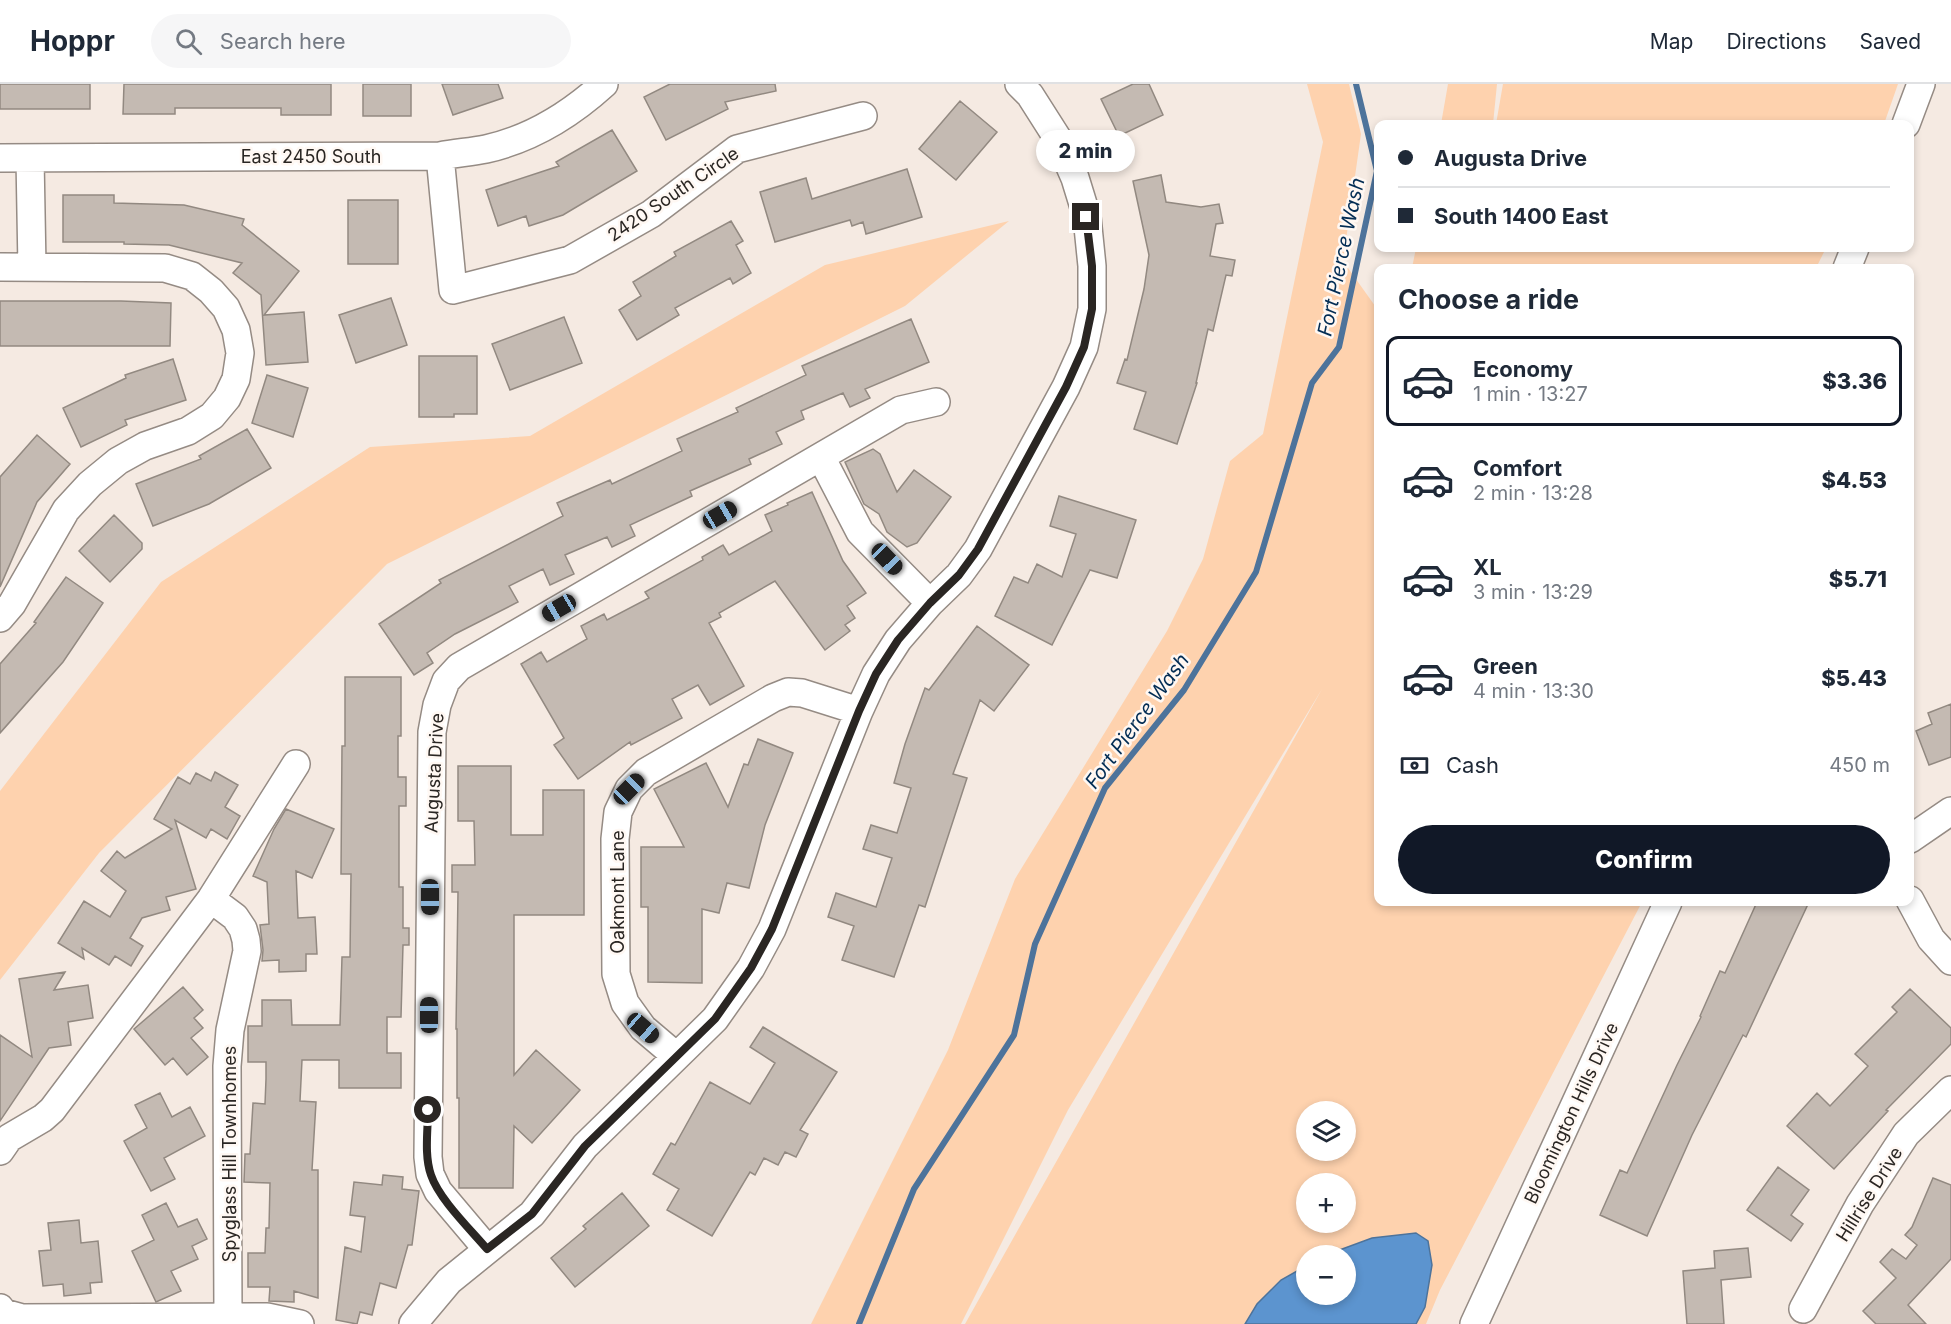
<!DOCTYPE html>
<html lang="en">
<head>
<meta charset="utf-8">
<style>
  :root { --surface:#fff; --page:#f6f6f7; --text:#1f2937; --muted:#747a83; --line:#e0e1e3; --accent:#111827 }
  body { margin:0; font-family:Inter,sans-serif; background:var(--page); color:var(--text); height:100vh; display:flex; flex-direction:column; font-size:22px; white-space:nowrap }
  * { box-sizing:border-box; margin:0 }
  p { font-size:20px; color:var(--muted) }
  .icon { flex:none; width:33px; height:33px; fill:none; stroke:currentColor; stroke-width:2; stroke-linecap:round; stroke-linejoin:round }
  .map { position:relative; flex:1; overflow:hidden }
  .drawer { position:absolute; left:1374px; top:180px; width:540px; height:642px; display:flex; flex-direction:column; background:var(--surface); border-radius:12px; box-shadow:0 3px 9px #0003 }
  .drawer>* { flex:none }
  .banner { position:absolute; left:1374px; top:36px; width:540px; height:132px; border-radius:12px; box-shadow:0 3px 9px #0003; display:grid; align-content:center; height:132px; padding:0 24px; background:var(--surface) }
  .controls { position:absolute; left:1296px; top:1017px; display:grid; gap:12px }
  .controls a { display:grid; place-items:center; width:60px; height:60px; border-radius:50%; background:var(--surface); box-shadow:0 3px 9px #0003; font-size:30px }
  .end { position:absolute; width:27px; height:27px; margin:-14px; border:8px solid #2a2623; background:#fff; box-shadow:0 0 0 3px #fff }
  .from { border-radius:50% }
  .bubble { position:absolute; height:42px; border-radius:21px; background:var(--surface); box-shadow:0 3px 9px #0003; font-size:20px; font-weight:800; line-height:42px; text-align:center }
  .car { position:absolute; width:18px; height:36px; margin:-18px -9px; border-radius:8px; box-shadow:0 0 4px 2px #0007; background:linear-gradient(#222 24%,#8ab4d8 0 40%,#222 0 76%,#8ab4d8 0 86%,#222 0) }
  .banner b { display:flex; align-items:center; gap:21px; height:57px; font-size:22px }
  .banner b+b { border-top:2px solid var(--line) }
  .banner i { width:15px; height:15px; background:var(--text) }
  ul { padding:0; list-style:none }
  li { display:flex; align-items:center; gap:18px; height:90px; margin:0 12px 9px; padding:0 12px; border:3px solid transparent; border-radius:12px }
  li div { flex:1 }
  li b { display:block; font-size:22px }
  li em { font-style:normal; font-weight:800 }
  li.current { border-color:var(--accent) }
  li>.icon { width:54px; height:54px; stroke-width:1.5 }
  h2 { padding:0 24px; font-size:27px; line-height:72px }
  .pay { display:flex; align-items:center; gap:15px; height:66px; padding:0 24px; font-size:22px }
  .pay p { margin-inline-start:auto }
  .primary-button { display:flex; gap:12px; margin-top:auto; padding:12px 24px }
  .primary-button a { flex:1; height:69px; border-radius:36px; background:var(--accent); color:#fff; font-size:24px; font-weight:800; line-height:69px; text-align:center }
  header { display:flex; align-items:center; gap:36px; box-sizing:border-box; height:84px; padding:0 30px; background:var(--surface); border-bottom:2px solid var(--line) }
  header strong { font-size:28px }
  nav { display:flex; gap:33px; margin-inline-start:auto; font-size:21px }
  .search { width:420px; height:54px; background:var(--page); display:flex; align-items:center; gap:15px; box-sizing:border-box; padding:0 21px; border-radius:33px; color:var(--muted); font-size:22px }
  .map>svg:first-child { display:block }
</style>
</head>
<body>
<header>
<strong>Hoppr</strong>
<div class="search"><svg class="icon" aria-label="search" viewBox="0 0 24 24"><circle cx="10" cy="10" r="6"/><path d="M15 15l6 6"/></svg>Search here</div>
<nav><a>Map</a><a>Directions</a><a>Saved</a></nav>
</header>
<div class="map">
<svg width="1951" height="1240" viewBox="0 0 1951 1240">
  <rect width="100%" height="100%" fill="#f5eae2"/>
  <path fill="#fed2ae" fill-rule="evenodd" d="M1307,0H1349L1361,50L1343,177L1378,226V477L1374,501L1378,492V818H1642L1440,1206L1426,1240H965L1322,605L1068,1026L961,1240H811L948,966L1015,795L1167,547L1203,475L1230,377L1263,350L1323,58ZM1306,1028H1346V1066H1306ZM1306,1100H1346V1138H1306ZM1306,1172H1346V1210H1306Z
    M1448,0H1497L1493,40H1441Z
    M1503,0H1898L1884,40H1496Z
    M1009,137L905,222L387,480L99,769L0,896V707L161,498L370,363L530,352L825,181Z
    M1416,164H1826L1816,184H1412Z"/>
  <path fill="#5c94cf" stroke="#4d739b" stroke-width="1.5" d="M1416,1149L1428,1157L1432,1181L1425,1223L1416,1240H1245L1257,1220L1281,1196L1306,1182V1210H1346V1172L1326,1171L1372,1154Z"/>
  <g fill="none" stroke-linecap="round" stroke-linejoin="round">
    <path stroke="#4d739b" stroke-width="6" d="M859,1240L914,1105L1014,951L1035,860L1105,704L1184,606L1256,488L1312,299L1339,263L1377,87L1356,0"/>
  </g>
  <path fill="#c4bab2" stroke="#928981" stroke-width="1.5" d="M0,0H90V25H0Z
    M124,0H331V31H281V24H175V30H123Z
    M363,0H411V32H363Z
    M442,0H498L503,14L453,31Z
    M670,0H775L776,7L725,18L728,25L666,56L644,13Z
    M1133,0H1149L1163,31L1119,52L1101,15Z
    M960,17L997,48L956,96L919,65Z
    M612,46L637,87L563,131L529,142L526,132L498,142L486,106L559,82L556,78Z
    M907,85L922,133L866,150L863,138L852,142L850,136L775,158L760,108L806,94L812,115Z
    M1161,91L1166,118L1201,123L1219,120L1223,139L1216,140L1210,172L1235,176L1232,192L1226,191L1213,247L1208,245L1196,299H1197L1177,360L1134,345L1146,308L1117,299L1125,275L1127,276L1144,205L1149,171L1133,97Z
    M63,111H114V119L184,121L244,135L242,141L299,187L264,231L304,228L308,278L266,281L261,211L233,189L242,179L169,161L124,160V158H63Z
    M348,116H398V180H348Z
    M731,137L743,157L736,161L751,189L733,200L730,194L675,224L679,231L637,256L619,226L641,212L633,198L676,172L674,168Z
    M391,214L407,261L356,279L339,231Z
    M0,217H121L171,219L170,262H0Z
    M564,233L582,279L510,306L492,260Z
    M911,235L929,278L865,305L870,314L850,323L843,309L801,327L804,335L776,348L782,360L749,375L751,380L690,407L692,412L630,441L635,452L612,463L607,453L565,471L574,490L550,501L543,485L509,502L518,518L455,550L427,569L433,579L414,591L379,540L441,499L439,496L563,432L557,419L610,396L612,400L682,367L677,355L738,328L736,324L806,291L802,282Z
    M419,272H477V330H454V333H419Z
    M173,275L186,316L125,336L127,341L81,363L63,324L126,294L125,291Z
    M267,291L308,304L293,353L252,339Z
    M247,345L271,384L209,420L153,442L136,400L201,375L199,372Z
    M37,351L70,380L37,418L0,503V393Z
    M873,365L880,370L897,408L914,386L951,413L917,459L907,463L887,448L879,430L864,420L845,378Z
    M812,408L843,477L866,509L847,522L855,534L845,541L850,547L825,566L775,497L719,529L721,533L709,539L744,602L710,621L698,601L672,615L682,634L631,661L630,658L578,695L554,661L564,654L521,580L541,568L547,578L587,555L581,542L604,530L607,536L649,514L645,508L703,476L702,473L723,461L729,471L772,447L765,431L788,421L787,419Z
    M1059,412L1136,436L1117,494L1090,486L1052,561L995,532L1014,493L1028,499L1037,480L1062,493L1076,450L1050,442Z
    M114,431L142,459V465L110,498L79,467Z
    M66,493L103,519L63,578L0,649V580L36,539L34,538Z
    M977,542L1029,581L994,627L980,616L953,690L967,694L925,823L919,821L894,893L842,876L854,842L828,833L836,809L876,823L892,774L863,765L871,741L897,749L911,704L894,699L905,660L925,604L929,606Z
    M345,593H401V652H398V693H406V722H399V803H403V844H409V861H403L401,933H387V969H401V1004H339V976H302L300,1017L316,1018L312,1086H318V1214L294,1207V1218L269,1217L270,1203H248V1169H265L266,1144H269L270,1099L244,1098L245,1070H250L253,1019L265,1020L266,995V978H248V942H262V916H291L292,941H340L342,873H350L351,790H341L342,662H345Z
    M1951,620V673L1929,681L1916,647L1932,640L1928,629Z
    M758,655L793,669L765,741L749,804L727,799L719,829L702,825V899L648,898V823H641V763H684L654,705L706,679L728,723L744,680L748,681Z
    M458,682H511V751H543V706H584V831H514V991L536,966L580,1006L532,1059L514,1042L513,1104H459V1014H457V945H456L458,808H452V781H475L474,737H458Z
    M215,688L238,701L225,723L240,732L227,755L211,745L206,754L175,736L196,805L166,813L170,826L142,834L130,854L143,862L131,882L115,872L109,881L82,864L84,875L58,859L84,817L110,833L126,807L101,787L117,767L125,774L172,745L154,735L178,693L190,700L196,689L211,697Z
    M286,725L334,745L312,794L296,787L298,834L315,833L317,870H306V887L279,888V876L262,877L263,866L260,841L269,840L267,798L253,792L274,745Z
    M1757,818H1809L1746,953L1743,951L1692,1051L1647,1152L1600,1131L1620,1086L1627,1089L1677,981L1701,933L1700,932L1720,887L1725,889Z
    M65,888L54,906L88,901L93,934L68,938L71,961L49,964L0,1037V951L32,973L19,895Z
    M183,903L203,926L194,934L203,944L191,954L208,973L187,991L173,974L165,981L134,945Z
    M1910,905L1951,944V960L1886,1026L1888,1027L1834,1085L1787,1042L1817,1009L1830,1022L1868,982L1855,970L1897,928L1892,923Z
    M763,943L837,988L800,1046L808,1050L796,1073L785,1068L778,1081L764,1074L755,1091L750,1088L712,1152L667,1126L679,1105L653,1090L671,1059L675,1061L710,998L750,1020L775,979L750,963Z
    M160,1009L172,1033L190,1023L205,1052L164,1074L175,1095L151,1107L124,1057L147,1044L135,1021Z
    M1778,1083L1809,1106L1791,1131L1803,1140L1791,1157L1747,1126Z
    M383,1091L403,1093L402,1105L419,1107L412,1161H408L396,1204L380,1199L372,1231L360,1228L357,1240L336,1236L345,1163L361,1168L365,1133L350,1131L354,1098L382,1101Z
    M1933,1094L1951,1101V1175L1908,1221L1926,1240H1876L1863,1227L1896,1194L1880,1178L1892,1165L1906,1175L1917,1161L1905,1151L1912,1143Z
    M622,1109L649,1142L575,1203L551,1174L586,1145L583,1142Z
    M166,1119L178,1143L197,1135L207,1155L192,1162L198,1175L171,1187L181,1207L156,1218L132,1167L154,1156L142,1131Z
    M79,1136L81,1159L98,1157L102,1198L90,1199L91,1209L64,1212L63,1200L43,1202L39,1167L51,1166L48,1139Z
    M1748,1164L1751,1193L1721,1196L1724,1240H1687L1683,1187L1715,1184L1714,1167Z"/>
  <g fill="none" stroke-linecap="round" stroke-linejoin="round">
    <g stroke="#958b84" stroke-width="30">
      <path id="minor" d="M1906,40L1921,0
        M440,72L453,206L570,176L651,130L737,65L863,32
        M0,74L440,72C455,69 471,68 486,65C531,55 571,30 604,0
        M30,74L32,183
        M0,183L165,184L192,192L211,207L226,224L236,246L240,269L236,295L227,314L212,332L188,347L145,362L118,377L90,400L66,426L12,520L0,534
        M1847,184L1855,164
        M821,373L860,448L930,519
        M1910,755L1951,727
        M211,815L235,833L243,845L246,856L247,867L230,946L227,982L228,1233
        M1910,816L1931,855L1951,877
        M676,972L643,944L625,919L616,890L615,755L618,728L629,705L646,688L773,614L788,608L802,609L859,627
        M0,1067L9,1054L43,1034L52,1026L211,815L296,680
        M487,1165L438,1107L430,1090L428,1073L432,648L437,621L446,597L459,583L901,326L936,318
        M0,1224L4,1229L22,1234L267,1233L300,1240
        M1803,1225L1860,1120L1906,1050L1951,1006
        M413,1240L449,1197L532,1130L585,1062L715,935L751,884L772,845L859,627L876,590L898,556L930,519L959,491L978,465L1066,303L1084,263L1092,225V182L1087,133L1075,94L1058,55L1030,11L1019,0
        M1474,1240L1668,818"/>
    </g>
    <use href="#minor" stroke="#fff" stroke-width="27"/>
  </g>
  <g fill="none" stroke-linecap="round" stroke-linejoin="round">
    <path stroke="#2a2623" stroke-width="8" d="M428,1026C428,1046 424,1071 431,1091C439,1115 470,1145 487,1165L532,1130L585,1062L715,935L751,884L772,845L859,627L876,590L898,556L930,519L959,491L978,465L1066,303L1084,263L1092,225V182L1086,133"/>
  </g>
  <g text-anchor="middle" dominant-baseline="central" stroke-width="5" stroke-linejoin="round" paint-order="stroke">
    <g font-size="18" fill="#2a2623" stroke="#fff8f3">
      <text x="311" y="72">East 2450 South</text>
      <text transform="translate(673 110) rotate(-34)">2420 South Circle</text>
      <text transform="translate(434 689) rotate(-87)">Augusta Drive</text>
      <text transform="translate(617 808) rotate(-90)">Oakmont Lane</text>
      <text transform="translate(1571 1029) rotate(-65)">Bloomington Hills Drive</text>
      <text transform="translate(229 1070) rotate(-90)">Spyglass Hill Townhomes</text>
      <text transform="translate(1869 1110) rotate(-58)">Hillrise Drive</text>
    </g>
    <g font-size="20" font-style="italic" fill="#032d54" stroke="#fff8f3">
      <text transform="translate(1341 173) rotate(-78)">Fort Pierce Wash</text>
      <text transform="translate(1137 637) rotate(-54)">Fort Pierce Wash</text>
    </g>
  </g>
</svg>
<div class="controls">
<a><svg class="icon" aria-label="layers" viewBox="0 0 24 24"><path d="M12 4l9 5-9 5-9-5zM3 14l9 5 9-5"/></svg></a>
<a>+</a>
<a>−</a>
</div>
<i class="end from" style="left:428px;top:1026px"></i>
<i class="end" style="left:1086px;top:133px"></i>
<div class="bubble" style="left:1036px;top:46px;width:99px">2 min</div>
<i class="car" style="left:720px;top:431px;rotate:60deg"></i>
<i class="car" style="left:887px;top:475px;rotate:136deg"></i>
<i class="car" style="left:559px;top:524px;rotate:240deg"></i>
<i class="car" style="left:629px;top:705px;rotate:45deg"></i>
<i class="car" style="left:430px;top:813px;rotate:180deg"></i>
<i class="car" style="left:429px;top:931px;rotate:0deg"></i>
<i class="car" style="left:643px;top:944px;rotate:131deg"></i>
<div class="banner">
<b><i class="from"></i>Augusta Drive</b>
<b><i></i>South 1400 East</b>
</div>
<section class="drawer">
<h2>Choose a ride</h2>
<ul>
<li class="current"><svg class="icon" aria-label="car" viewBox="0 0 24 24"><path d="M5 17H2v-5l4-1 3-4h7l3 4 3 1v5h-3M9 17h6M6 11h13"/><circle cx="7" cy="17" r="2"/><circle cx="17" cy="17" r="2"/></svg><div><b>Economy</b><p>1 min · 13:27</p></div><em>$3.36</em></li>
<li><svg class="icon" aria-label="car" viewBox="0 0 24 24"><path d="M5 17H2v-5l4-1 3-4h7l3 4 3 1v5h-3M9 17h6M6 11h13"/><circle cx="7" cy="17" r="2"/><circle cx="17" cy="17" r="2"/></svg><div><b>Comfort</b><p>2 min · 13:28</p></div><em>$4.53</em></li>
<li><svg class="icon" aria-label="car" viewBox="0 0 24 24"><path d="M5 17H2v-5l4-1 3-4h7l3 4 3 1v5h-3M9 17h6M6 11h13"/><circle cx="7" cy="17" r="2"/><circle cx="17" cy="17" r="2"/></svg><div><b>XL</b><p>3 min · 13:29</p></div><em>$5.71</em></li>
<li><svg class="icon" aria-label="car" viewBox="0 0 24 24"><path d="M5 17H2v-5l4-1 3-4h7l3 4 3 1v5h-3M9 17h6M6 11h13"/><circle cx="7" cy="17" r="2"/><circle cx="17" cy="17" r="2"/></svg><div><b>Green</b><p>4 min · 13:30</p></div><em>$5.43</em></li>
</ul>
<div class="pay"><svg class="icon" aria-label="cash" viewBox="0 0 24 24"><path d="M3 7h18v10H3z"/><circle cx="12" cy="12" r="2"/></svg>Cash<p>450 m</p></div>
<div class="primary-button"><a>Confirm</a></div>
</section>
</div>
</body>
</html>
